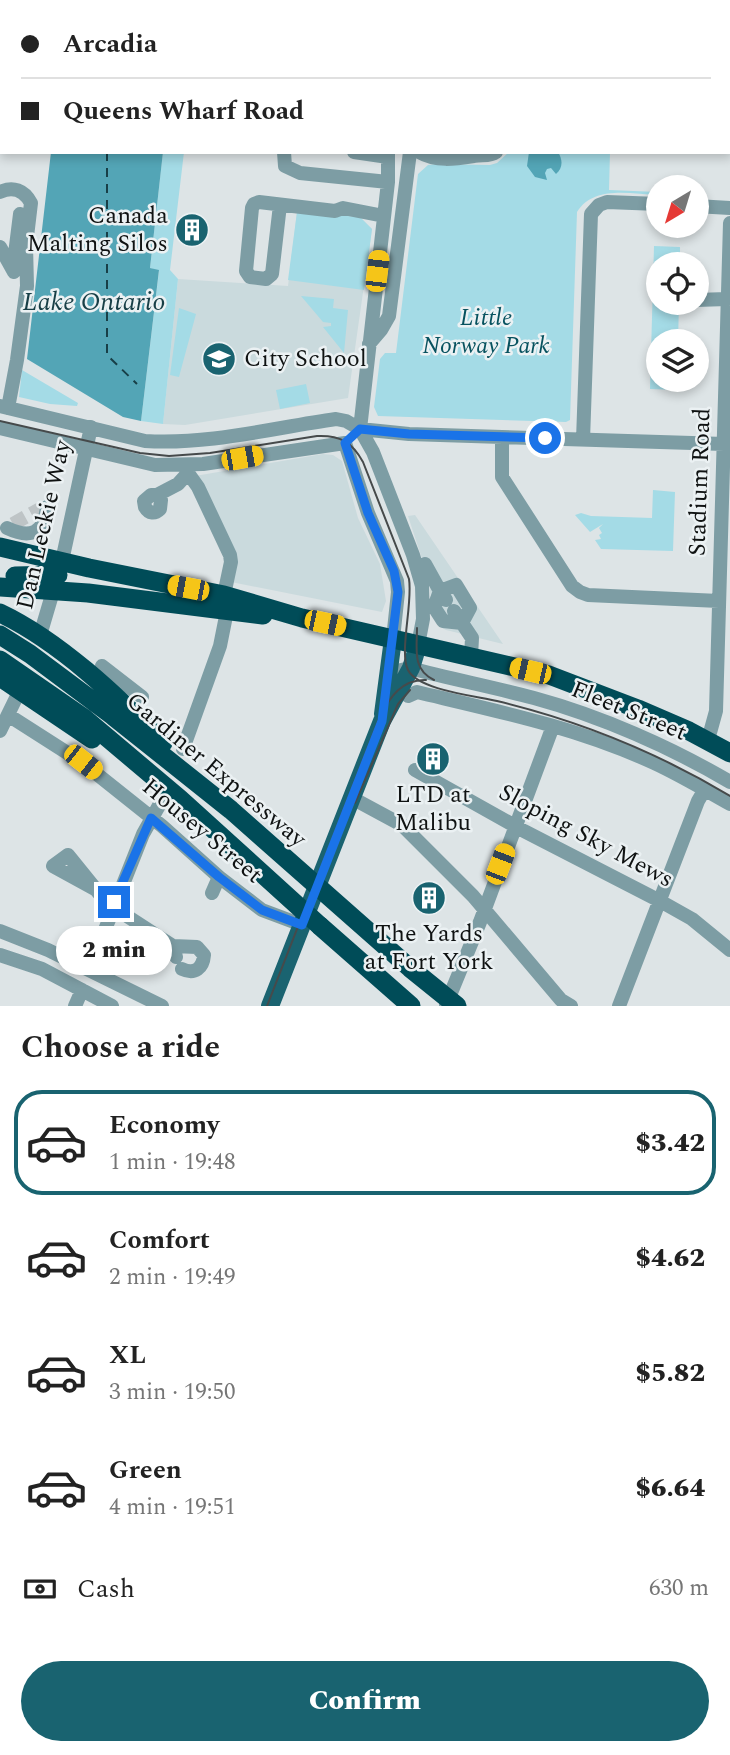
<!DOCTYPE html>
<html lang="en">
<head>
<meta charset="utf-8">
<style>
  :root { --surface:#fff; --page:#f2f2f2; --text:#222; --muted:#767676; --line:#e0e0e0; --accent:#196370 }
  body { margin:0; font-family:Spectral,serif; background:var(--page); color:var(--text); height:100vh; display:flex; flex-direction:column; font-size:26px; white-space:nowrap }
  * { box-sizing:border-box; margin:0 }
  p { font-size:23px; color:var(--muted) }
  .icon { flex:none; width:38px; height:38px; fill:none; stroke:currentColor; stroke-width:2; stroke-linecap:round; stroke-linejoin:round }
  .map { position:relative; height:1006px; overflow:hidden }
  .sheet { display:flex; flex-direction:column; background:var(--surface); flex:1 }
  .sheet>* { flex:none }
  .hud { position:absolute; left:0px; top:0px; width:732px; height:154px; box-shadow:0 4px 10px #0003; display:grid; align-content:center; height:154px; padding:0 21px; background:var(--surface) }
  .needle { width:46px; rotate:218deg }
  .controls { position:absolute; left:646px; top:175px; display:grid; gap:14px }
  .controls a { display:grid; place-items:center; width:63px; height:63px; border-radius:50%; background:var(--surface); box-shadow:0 4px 10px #0003; font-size:35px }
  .end { position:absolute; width:32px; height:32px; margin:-16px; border:9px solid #1a73e8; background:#fff; box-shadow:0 0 0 4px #fff }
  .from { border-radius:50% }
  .bubble { position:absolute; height:49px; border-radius:24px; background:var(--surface); box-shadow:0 4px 10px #0003; font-size:23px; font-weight:800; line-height:49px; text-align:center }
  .car { position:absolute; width:21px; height:42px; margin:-21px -10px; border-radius:9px; box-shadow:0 0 5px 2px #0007; background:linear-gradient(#f5c518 24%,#345 0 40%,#f5c518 0 76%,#345 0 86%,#f5c518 0) }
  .hud b { display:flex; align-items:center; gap:24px; height:66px; font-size:26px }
  .hud b+b { border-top:2px solid var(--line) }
  .hud i { width:18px; height:18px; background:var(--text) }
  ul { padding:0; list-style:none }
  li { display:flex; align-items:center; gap:21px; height:105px; margin:0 14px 10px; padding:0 7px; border:4px solid transparent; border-radius:28px }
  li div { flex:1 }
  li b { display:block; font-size:26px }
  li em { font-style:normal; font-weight:800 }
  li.on { border-color:var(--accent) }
  li>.icon { width:63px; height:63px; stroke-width:1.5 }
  h2 { padding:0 21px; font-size:32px; line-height:84px }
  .pay { display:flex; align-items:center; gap:18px; height:77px; padding:0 21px; font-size:26px }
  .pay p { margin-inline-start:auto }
  .cta { display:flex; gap:14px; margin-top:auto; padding:14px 21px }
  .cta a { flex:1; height:80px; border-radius:42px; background:var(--accent); color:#fff; font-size:28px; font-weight:800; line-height:80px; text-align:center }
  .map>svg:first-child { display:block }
</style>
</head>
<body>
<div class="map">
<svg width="730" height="1006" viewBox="0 0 730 1006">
  <rect width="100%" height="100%" fill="#dde4e6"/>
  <path fill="#cadadd" d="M297,212L360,217L372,229L348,398L185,425L163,424L178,279L288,286Z
    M323,454L333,455L342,461L358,518L380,564L386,601L382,612L231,582L234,567L195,476Z
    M415,515L503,644L446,630L438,626L432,605L428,577L408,516Z"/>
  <path fill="#a4dbe6" d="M163,152H184L170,270L178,279L163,424L141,421L159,271L150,268Z
    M509,152H610L609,190L658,192V195C630,194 594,185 577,212L570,420L566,422L378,416L374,407L380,359L385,353H396L418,174L428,165L436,164L490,165L497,163Z
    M297,212L360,217L372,229L364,290L288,280Z
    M654,246L680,247V264H658V303H679L678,341H658V380H677V390L650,389Z
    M301,296L334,299L333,308L348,310L344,353L323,327L331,326V323L323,322Z
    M179,308L196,314L179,377L170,375Z
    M22,370L78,403L77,406L50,404L19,397Z
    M306,384L310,403L280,409L276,390Z
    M653,490L675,492L673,551L601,549L595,540L601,539L599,535L602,533L599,528L603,524L590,532L575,515L581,513L591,516L652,518Z"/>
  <path fill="#53a5b6" d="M0,0H730V76V2H2V92Z
    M51,152H163L150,268L159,270L141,421L123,417L27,359Z
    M529,152H558C563,160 563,168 556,174L551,168L547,169L545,173L547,180L535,177L527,166Z"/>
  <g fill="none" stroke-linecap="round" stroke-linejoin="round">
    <path stroke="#183f47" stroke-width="2" stroke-dasharray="9 7" stroke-linecap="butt" d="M52,0L53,2
      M502,2V0
      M107,152V355L137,384"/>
    <path stroke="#bec4c6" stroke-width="14" stroke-dasharray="14 7" stroke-linecap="butt" d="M13,524L40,509"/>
    <path stroke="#7d9da4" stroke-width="14" d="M730,118V127
      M284,152L285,166L300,173L388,182
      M354,152L388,157
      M419,152C436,162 455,159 474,156C482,154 489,157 496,152
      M0,192C13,186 24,190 31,203L26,245L27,286L17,360L8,408
      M280,205L272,274L266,279L250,277L246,271L252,208L254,204L259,202L335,211L343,208L384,216
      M696,206L730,208
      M0,247L14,272
      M13,270L20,214
      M696,300L727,299
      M369,344L381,330L389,316L410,152
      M0,406L145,441C209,445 272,428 336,419L346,421L360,429L409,434L724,444
      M0,428L155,465L203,464L345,443
      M360,429L388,182V152
      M360,429L373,452L413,555L422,586L423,619L418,645
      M502,437V477L572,586L580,592L588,595L719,601
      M583,440L591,214L599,205L607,202L658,204
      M345,443L368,513L397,581L398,592L393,639
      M188,473L198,487L230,555L231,562L224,595
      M157,495H151L144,501L145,507C149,514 155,514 160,509L161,500L157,495L178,484L188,473L186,465
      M7,528C30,539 44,534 47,507
      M425,564L440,591L456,585L470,608L462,623
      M446,600L440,591L434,607L443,621L462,623
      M454,611L472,638L471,657
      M41,632L62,561L91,427
      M102,666L142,697
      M387,679L401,670L410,668C451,679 493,687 534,698C600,716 671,747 730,782
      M408,696L417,692C497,711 579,728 654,763C680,775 705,790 730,804
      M8,715L83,763L162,826L219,877L262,910L302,925
      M0,731L18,694
      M708,740L716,711L730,223
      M183,749L220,646L227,611
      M415,770L524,831L660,901L692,919L730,950
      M352,798L402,825L473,896L561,1000L571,1006
      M95,889L53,866L68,855L102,897L114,902
      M212,893L219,877
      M113,907L173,946
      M0,931L48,950L162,1006
      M0,955L42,969L112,1006
      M176,957L173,946L197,947L204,955C203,968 195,975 182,969
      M89,970L143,834L161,802
      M446,1005L480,922L553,726
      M75,1006L82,990
      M619,1006L698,801L705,789"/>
    <path stroke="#1a6370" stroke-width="18" d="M383,714L393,639
      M270,1006L382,721L411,668L418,645"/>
    <path stroke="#004c58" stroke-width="19" d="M0,547L89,568L224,595L302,618L549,675L638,709L689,731L730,753
      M15,576L58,575
      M0,587L88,593L263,615
      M320,926L411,1006"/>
    <path stroke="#464a4b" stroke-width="2" d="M0,421L140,453L169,456L210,453L317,436C340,435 352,442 363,462L409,579C413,603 399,652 408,670C418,690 476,696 497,701C580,721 657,752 730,796
      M417,628C417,649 412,670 434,680
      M355,803L398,704L410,690
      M267,1006L380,716C390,697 402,679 426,680"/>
    <path stroke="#004c58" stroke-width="19" d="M0,613C59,641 117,696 163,743
      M0,635L30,654L113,716L231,810L410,968L457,1006
      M0,660L84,718L180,799L320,926
      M0,677L92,739"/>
  </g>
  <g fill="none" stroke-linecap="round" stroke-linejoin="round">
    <path stroke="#1a73e8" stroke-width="9" d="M114,902L151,818L219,877L262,910L302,925L382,721L398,592L394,571L368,513L345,443L360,429L409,434L545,438"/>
  </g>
  <defs>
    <g id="building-disc" transform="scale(1.75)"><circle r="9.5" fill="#196370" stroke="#ebf1f3"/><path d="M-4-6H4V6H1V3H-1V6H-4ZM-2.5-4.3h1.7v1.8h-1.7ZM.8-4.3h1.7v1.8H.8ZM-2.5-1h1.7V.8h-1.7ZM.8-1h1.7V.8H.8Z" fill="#fff"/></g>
    <g id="school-disc" transform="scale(1.75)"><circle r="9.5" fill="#196370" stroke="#ebf1f3"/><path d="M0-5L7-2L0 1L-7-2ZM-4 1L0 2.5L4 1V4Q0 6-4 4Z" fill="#fff"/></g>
  </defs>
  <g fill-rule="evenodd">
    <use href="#building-disc" x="192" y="230"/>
    <use href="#school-disc" x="219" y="359"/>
    <use href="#building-disc" x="433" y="759"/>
    <use href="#building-disc" x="429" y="898"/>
  </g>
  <g text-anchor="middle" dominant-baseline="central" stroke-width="5" stroke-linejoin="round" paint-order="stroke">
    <g font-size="24" fill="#0f1212" stroke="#ebf1f3">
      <text x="168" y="216" text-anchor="end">Canada<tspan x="168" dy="28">Malting Silos</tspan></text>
      <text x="244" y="359" text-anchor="start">City School</text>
      <text x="433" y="795">LTD at<tspan x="433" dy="28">Malibu</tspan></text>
      <text x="429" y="934">The Yards<tspan x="429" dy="28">at Fort York</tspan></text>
    </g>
    <g font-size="24" font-style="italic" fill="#07525f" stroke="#ebf1f3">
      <text x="486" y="318">Little<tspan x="486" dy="28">Norway Park</tspan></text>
    </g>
    <g font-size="24" fill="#0f1212" stroke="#ebf1f3">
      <text transform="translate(700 482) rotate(-88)">Stadium Road</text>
      <text transform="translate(44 525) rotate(-77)">Dan Leckie Way</text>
      <text transform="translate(629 711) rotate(22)">Fleet Street</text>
      <text transform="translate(216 770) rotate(40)">Gardiner Expressway</text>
      <text transform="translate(202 831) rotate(40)">Housey Street</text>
      <text transform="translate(586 836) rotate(28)">Sloping Sky Mews</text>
    </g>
    <g font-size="26" font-style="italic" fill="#183f47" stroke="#ebf1f3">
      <text x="94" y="302">Lake Ontario</text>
    </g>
  </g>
</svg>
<div class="controls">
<a><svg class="needle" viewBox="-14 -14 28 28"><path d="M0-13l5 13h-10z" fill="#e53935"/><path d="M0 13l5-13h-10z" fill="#767676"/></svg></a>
<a><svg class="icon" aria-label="locate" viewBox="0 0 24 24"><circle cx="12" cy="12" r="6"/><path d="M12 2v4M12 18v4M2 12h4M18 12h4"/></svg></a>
<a><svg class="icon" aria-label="layers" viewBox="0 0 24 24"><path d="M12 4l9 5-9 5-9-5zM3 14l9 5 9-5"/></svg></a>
</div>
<i class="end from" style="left:545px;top:438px"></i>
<i class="end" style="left:114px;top:902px"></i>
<div class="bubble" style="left:56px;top:926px;width:116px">2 min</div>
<i class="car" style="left:377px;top:271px;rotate:7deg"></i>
<i class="car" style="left:242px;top:458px;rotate:80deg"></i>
<i class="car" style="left:188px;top:588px;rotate:281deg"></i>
<i class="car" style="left:325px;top:623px;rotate:102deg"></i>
<i class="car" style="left:530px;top:671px;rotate:283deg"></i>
<i class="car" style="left:83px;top:762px;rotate:128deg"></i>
<i class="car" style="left:500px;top:864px;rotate:21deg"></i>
<div class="hud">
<b><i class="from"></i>Arcadia</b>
<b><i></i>Queens Wharf Road</b>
</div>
</div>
<section class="sheet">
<h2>Choose a ride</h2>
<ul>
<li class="on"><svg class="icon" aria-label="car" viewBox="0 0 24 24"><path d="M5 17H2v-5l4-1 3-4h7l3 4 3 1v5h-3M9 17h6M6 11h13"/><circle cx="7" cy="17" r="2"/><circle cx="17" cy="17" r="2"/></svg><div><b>Economy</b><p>1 min · 19:48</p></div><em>$3.42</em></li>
<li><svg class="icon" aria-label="car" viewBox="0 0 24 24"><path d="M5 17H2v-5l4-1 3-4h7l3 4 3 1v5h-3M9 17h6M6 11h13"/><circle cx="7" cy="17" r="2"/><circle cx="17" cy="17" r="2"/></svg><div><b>Comfort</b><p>2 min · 19:49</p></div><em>$4.62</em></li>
<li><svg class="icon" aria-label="car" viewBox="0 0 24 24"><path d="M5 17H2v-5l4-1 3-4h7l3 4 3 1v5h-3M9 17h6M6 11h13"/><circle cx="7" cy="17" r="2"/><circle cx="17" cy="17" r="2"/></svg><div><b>XL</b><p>3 min · 19:50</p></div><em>$5.82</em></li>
<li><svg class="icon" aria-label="car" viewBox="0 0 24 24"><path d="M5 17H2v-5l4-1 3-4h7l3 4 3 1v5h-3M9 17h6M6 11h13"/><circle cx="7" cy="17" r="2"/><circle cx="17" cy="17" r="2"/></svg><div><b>Green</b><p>4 min · 19:51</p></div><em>$6.64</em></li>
</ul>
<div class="pay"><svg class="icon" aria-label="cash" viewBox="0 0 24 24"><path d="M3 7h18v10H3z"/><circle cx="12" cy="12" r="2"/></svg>Cash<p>630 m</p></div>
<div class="cta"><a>Confirm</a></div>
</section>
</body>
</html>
